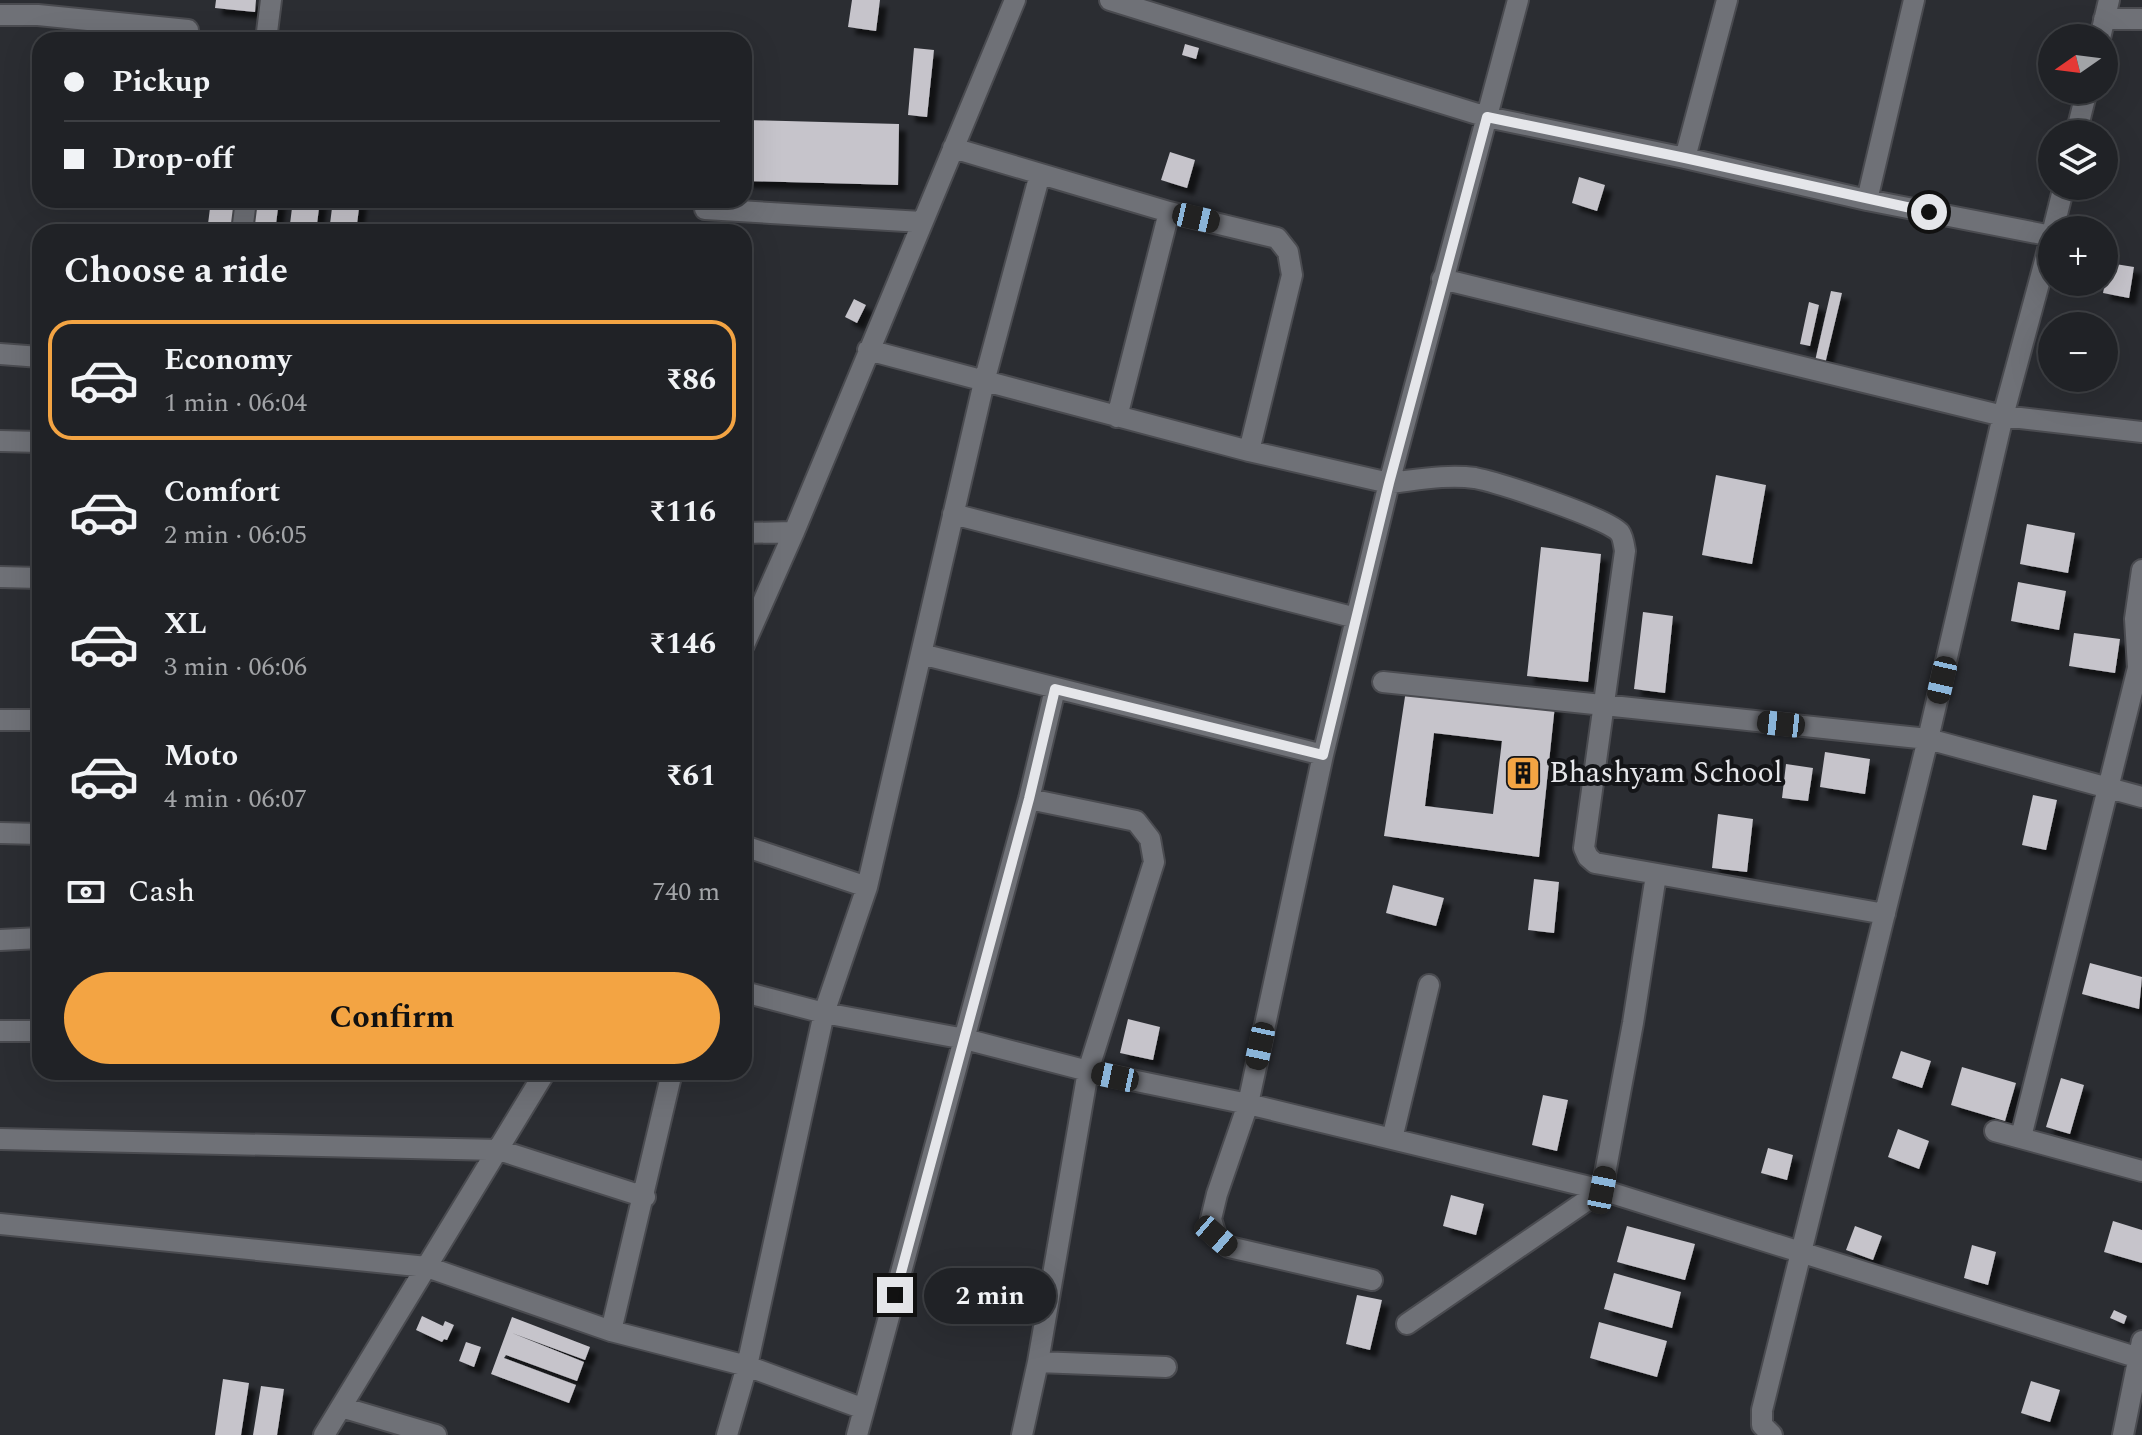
<!DOCTYPE html>
<html lang="en">
<head>
<meta charset="utf-8">
<style>
  :root { --surface:#202226; --page:#2d2f32; --text:#f1f3f6; --muted:#a2a4a7; --line:#3d3f43; --accent:#f3a443 }
  body { margin:0; font-family:Spectral,serif; background:var(--page); color:var(--text); height:100vh; display:flex; flex-direction:column; font-size:30px; white-space:nowrap }
  * { box-sizing:border-box; margin:0 }
  p { font-size:26px; color:var(--muted) }
  .icon { flex:none; width:44px; height:44px; fill:none; stroke:currentColor; stroke-width:2; stroke-linecap:round; stroke-linejoin:round }
  .map { position:relative; flex:1; overflow:hidden }
  .side { position:absolute; left:32px; top:224px; width:720px; height:856px; display:flex; flex-direction:column; background:var(--surface); border-radius:24px; box-shadow:0 8px 32px #0002,0 0 0 2px var(--line) }
  .side>* { flex:none }
  .hud { position:absolute; left:32px; top:32px; width:720px; height:176px; border-radius:24px; box-shadow:0 8px 32px #0002,0 0 0 2px var(--line); display:grid; align-content:center; height:176px; padding:0 32px; background:var(--surface) }
  .needle { width:52px; rotate:256deg }
  .controls { position:absolute; left:2038px; top:24px; display:grid; gap:16px }
  .controls a { display:grid; place-items:center; width:80px; height:80px; border-radius:50%; background:var(--surface); box-shadow:0 8px 32px #0002,0 0 0 2px var(--line); font-size:40px }
  .end { position:absolute; width:36px; height:36px; margin:-18px; border:10px solid #e5e6ea; background:#111; box-shadow:0 0 0 4px #111 }
  .from { border-radius:50% }
  .bubble { position:absolute; height:56px; border-radius:28px; background:var(--surface); box-shadow:0 8px 32px #0002,0 0 0 2px var(--line); font-size:26px; font-weight:700; line-height:56px; text-align:center }
  .car { position:absolute; width:24px; height:48px; margin:-24px -12px; border-radius:10px; box-shadow:0 0 6px 2px #0007; background:linear-gradient(#222 24%,#8ab4d8 0 40%,#222 0 76%,#8ab4d8 0 86%,#222 0) }
  .hud b { display:flex; align-items:center; gap:28px; height:76px; font-size:30px }
  .hud b+b { border-top:2px solid var(--line) }
  .hud i { width:20px; height:20px; background:var(--text) }
  ul { padding:0; list-style:none }
  li { display:flex; align-items:center; gap:24px; height:120px; margin:0 16px 12px; padding:0 16px; border:4px solid transparent; border-radius:24px }
  li div { flex:1 }
  li b { display:block; font-size:30px }
  li em { font-style:normal; font-weight:700 }
  li.current { border-color:var(--accent) }
  li>.icon { width:72px; height:72px; stroke-width:1.5 }
  h2 { padding:0 32px; font-size:36px; line-height:96px }
  .pay { display:flex; align-items:center; gap:20px; height:88px; padding:0 32px; font-size:30px }
  .pay p { margin-inline-start:auto }
  .cta { display:flex; gap:16px; margin-top:auto; padding:16px 32px }
  .cta a { flex:1; height:92px; border-radius:48px; background:var(--accent); color:#111; font-size:32px; font-weight:700; line-height:92px; text-align:center }
  .map>svg:first-child { display:block }
</style>
</head>
<body>
<div class="map">
<svg width="2142" height="1435" viewBox="0 0 2142 1435">
  <defs>
    <filter id="shadow"><feDropShadow dx="7" dy="7" stdDeviation="2" flood-color="#0009"/></filter>
  </defs>
  <rect width="100%" height="100%" fill="#2b2d32"/>
  <path fill="#c6c4cb" fill-rule="evenodd" filter="url(#shadow)" d="M216,0H256L255,12L215,8Z
    M852,0H880L876,31L848,27Z
    M1185,44L1199,48L1196,59L1182,55Z
    M914,48L934,50L927,117L908,115Z
    M744,120L899,124L898,185L744,181Z
    M1170,152L1195,160L1187,188L1161,180Z
    M1579,177L1605,185L1597,211L1572,203Z
    M211,200H237L233,232H207Z
    M254,200H279L275,232H250Z
    M293,200H320L316,232H289Z
    M333,200H360L356,232H329Z
    M2109,263L2134,267L2129,298L2103,293Z
    M1831,291L1842,293L1825,364L1815,361Z
    M854,299L866,305L857,323L845,317Z
    M1809,302L1819,305L1810,346L1800,344Z
    M1716,475L1766,485L1752,564L1702,555Z
    M2027,524L2075,533L2068,573L2020,564Z
    M1541,547L1601,554L1588,682L1527,676Z
    M2018,582L2066,591L2059,630L2011,621Z
    M1643,612L1673,616L1665,693L1634,689Z
    M2074,633L2120,639L2115,673L2069,666Z
    M1406,690L1555,705L1539,857L1384,836ZM1434,733L1502,741L1493,814L1425,806Z
    M1825,752L1870,759L1865,794L1820,787Z
    M1786,764L1813,768L1808,801L1782,798Z
    M2033,795L2057,800L2046,850L2022,845Z
    M1718,814L1753,819L1747,872L1712,868Z
    M1534,879L1559,882L1554,933L1528,930Z
    M1393,885L1444,898L1436,926L1386,913Z
    M2090,963L2142,977L2139,1009L2082,994Z
    M1128,1019L1160,1027L1153,1060L1120,1053Z
    M1901,1051L1931,1061L1922,1088L1892,1078Z
    M1962,1067L2016,1083L2005,1121L1951,1105Z
    M2061,1078L2084,1085L2070,1134L2046,1127Z
    M1543,1095L1568,1100L1557,1151L1532,1145Z
    M1898,1129L1929,1141L1919,1169L1888,1157Z
    M1768,1148L1793,1155L1787,1180L1761,1173Z
    M1451,1195L1484,1204L1476,1235L1443,1226Z
    M2113,1221L2142,1230V1263L2104,1252Z
    M1627,1226L1695,1244L1685,1280L1617,1262Z
    M1855,1226L1882,1236L1873,1260L1846,1250Z
    M1972,1245L1996,1252L1988,1285L1964,1278Z
    M1614,1273L1681,1292L1672,1328L1604,1309Z
    M1357,1295L1382,1300L1370,1350L1346,1344Z
    M2114,1310L2127,1316L2124,1324L2110,1318Z
    M422,1316L443,1326L445,1321L454,1325L447,1340L444,1339L442,1342L416,1330Z
    M512,1317L590,1347L585,1360L512,1333L584,1362L577,1381L506,1355L504,1358L576,1385L569,1403L491,1374Z
    M1599,1322L1667,1341L1657,1377L1590,1358Z
    M466,1342L481,1347L474,1367L459,1361Z
    M223,1379L249,1383L241,1435H215Z
    M2031,1381L2060,1390L2050,1422L2021,1413Z
    M261,1386L284,1389L277,1435H253Z"/>
  <g fill="none" stroke-linecap="round" stroke-linejoin="round">
    <g stroke="#4a4b50" stroke-width="24">
      <path id="minor" d="M1110,0L1487,117L1685,158L1867,200L2052,236
        M1518,0L1389,483C1417,480 1447,474 1475,478C1496,482 1611,519 1620,533C1623,537 1624,545 1625,551L1584,848L1588,857L1595,863L1885,914
        M0,15H38L188,30
        M2104,19H2142
        M2100,38L2109,0
        M266,40L271,0
        M2076,134L2087,90
        M953,148L1169,212L1277,238L1288,252L1292,275L1249,451
        M1685,158L1727,0
        M1867,200L1914,0
        M705,209L922,222
        M2053,230L2064,186
        M242,232L246,200
        M1442,279L2003,416L2142,432
        M868,350L1249,451L1389,483L1323,755L1248,1104L1217,1194L1211,1219L1216,1236L1229,1247L1372,1280
        M0,354L40,357
        M1117,417L1169,212
        M0,441L40,442
        M953,514L1356,618
        M744,533L794,532
        M0,577L40,578
        M744,645L794,532L1015,0
        M921,654L1323,755
        M1383,682L1928,739L2142,797
        M0,720H40
        M0,833L40,834
        M744,846L867,887
        M0,940L40,938
        M744,992L824,1013L965,1039L1088,1071L1248,1104L1602,1190L2142,1359
        M0,1031H40
        M1995,1131L2142,1171
        M2021,1137L2138,668L2135,619L2142,570
        M0,1139L499,1150L645,1197
        M1392,1139L1429,985
        M0,1224L427,1267L611,1331L747,1366L727,1435
        M1407,1324L1602,1190L1633,1023L1656,875
        M611,1331L672,1072
        M1038,1362L1166,1367
        M341,1407L436,1435
        M864,1409L747,1366L824,1013L867,887L984,382L1040,174
        M324,1435L545,1072
        M857,1435L1029,799L1055,689
        M1022,1435L1038,1362L1088,1071L1154,862L1150,839L1136,821L1029,799
        M1772,1435L1762,1425V1410L1928,739L2003,416L2052,235
        M2123,1435L2142,1341"/>
    </g>
    <use href="#minor" stroke="#6f7177" stroke-width="20"/>
  </g>
  <g fill="none" stroke-linecap="round" stroke-linejoin="round">
    <path stroke="#e5e6ea" stroke-width="10" d="M895,1295L1029,799L1055,689L1323,755L1389,483L1487,117L1685,158L1929,212"/>
  </g>
  <defs>
    <g id="building-square" transform="scale(1.8)"><rect x="-9" y="-9" width="18" height="18" rx="4" fill="#f3a443" stroke="#141518"/><path d="M-4-6H4V6H1V3H-1V6H-4ZM-2.5-4.3h1.7v1.8h-1.7ZM.8-4.3h1.7v1.8H.8ZM-2.5-1h1.7V.8h-1.7ZM.8-1h1.7V.8H.8Z" fill="#111"/></g>
  </defs>
  <g fill-rule="evenodd">
    <use href="#building-square" x="1523" y="773"/>
  </g>
  <g text-anchor="middle" dominant-baseline="central" stroke-width="8" stroke-linejoin="round" paint-order="stroke">
    <g font-size="30" fill="#e5e6ea" stroke="#141518" text-anchor="start">
      <text x="1549" y="773">Bhashyam School</text>
    </g>
  </g>
</svg>
<div class="controls">
<a><svg class="needle" viewBox="-14 -14 28 28"><path d="M0-13l5 13h-10z" fill="#e53935"/><path d="M0 13l5-13h-10z" fill="#a2a4a7"/></svg></a>
<a><svg class="icon" aria-label="layers" viewBox="0 0 24 24"><path d="M12 4l9 5-9 5-9-5zM3 14l9 5 9-5"/></svg></a>
<a>+</a>
<a>−</a>
</div>
<i class="end from" style="left:1929px;top:212px"></i>
<i class="end" style="left:895px;top:1295px"></i>
<div class="bubble" style="left:924px;top:1268px;width:132px">2 min</div>
<i class="car" style="left:1196px;top:218px;rotate:103deg"></i>
<i class="car" style="left:1942px;top:680px;rotate:193deg"></i>
<i class="car" style="left:1781px;top:724px;rotate:276deg"></i>
<i class="car" style="left:1260px;top:1046px;rotate:192deg"></i>
<i class="car" style="left:1115px;top:1077px;rotate:282deg"></i>
<i class="car" style="left:1602px;top:1190px;rotate:11deg"></i>
<i class="car" style="left:1216px;top:1236px;rotate:131deg"></i>
<div class="hud">
<b><i class="from"></i>Pickup</b>
<b><i></i>Drop-off</b>
</div>
<section class="side">
<h2>Choose a ride</h2>
<ul>
<li class="current"><svg class="icon" aria-label="car" viewBox="0 0 24 24"><path d="M5 17H2v-5l4-1 3-4h7l3 4 3 1v5h-3M9 17h6M6 11h13"/><circle cx="7" cy="17" r="2"/><circle cx="17" cy="17" r="2"/></svg><div><b>Economy</b><p>1 min · 06:04</p></div><em>₹86</em></li>
<li><svg class="icon" aria-label="car" viewBox="0 0 24 24"><path d="M5 17H2v-5l4-1 3-4h7l3 4 3 1v5h-3M9 17h6M6 11h13"/><circle cx="7" cy="17" r="2"/><circle cx="17" cy="17" r="2"/></svg><div><b>Comfort</b><p>2 min · 06:05</p></div><em>₹116</em></li>
<li><svg class="icon" aria-label="car" viewBox="0 0 24 24"><path d="M5 17H2v-5l4-1 3-4h7l3 4 3 1v5h-3M9 17h6M6 11h13"/><circle cx="7" cy="17" r="2"/><circle cx="17" cy="17" r="2"/></svg><div><b>XL</b><p>3 min · 06:06</p></div><em>₹146</em></li>
<li><svg class="icon" aria-label="car" viewBox="0 0 24 24"><path d="M5 17H2v-5l4-1 3-4h7l3 4 3 1v5h-3M9 17h6M6 11h13"/><circle cx="7" cy="17" r="2"/><circle cx="17" cy="17" r="2"/></svg><div><b>Moto</b><p>4 min · 06:07</p></div><em>₹61</em></li>
</ul>
<div class="pay"><svg class="icon" aria-label="cash" viewBox="0 0 24 24"><path d="M3 7h18v10H3z"/><circle cx="12" cy="12" r="2"/></svg>Cash<p>740 m</p></div>
<div class="cta"><a>Confirm</a></div>
</section>
</div>
</body>
</html>
